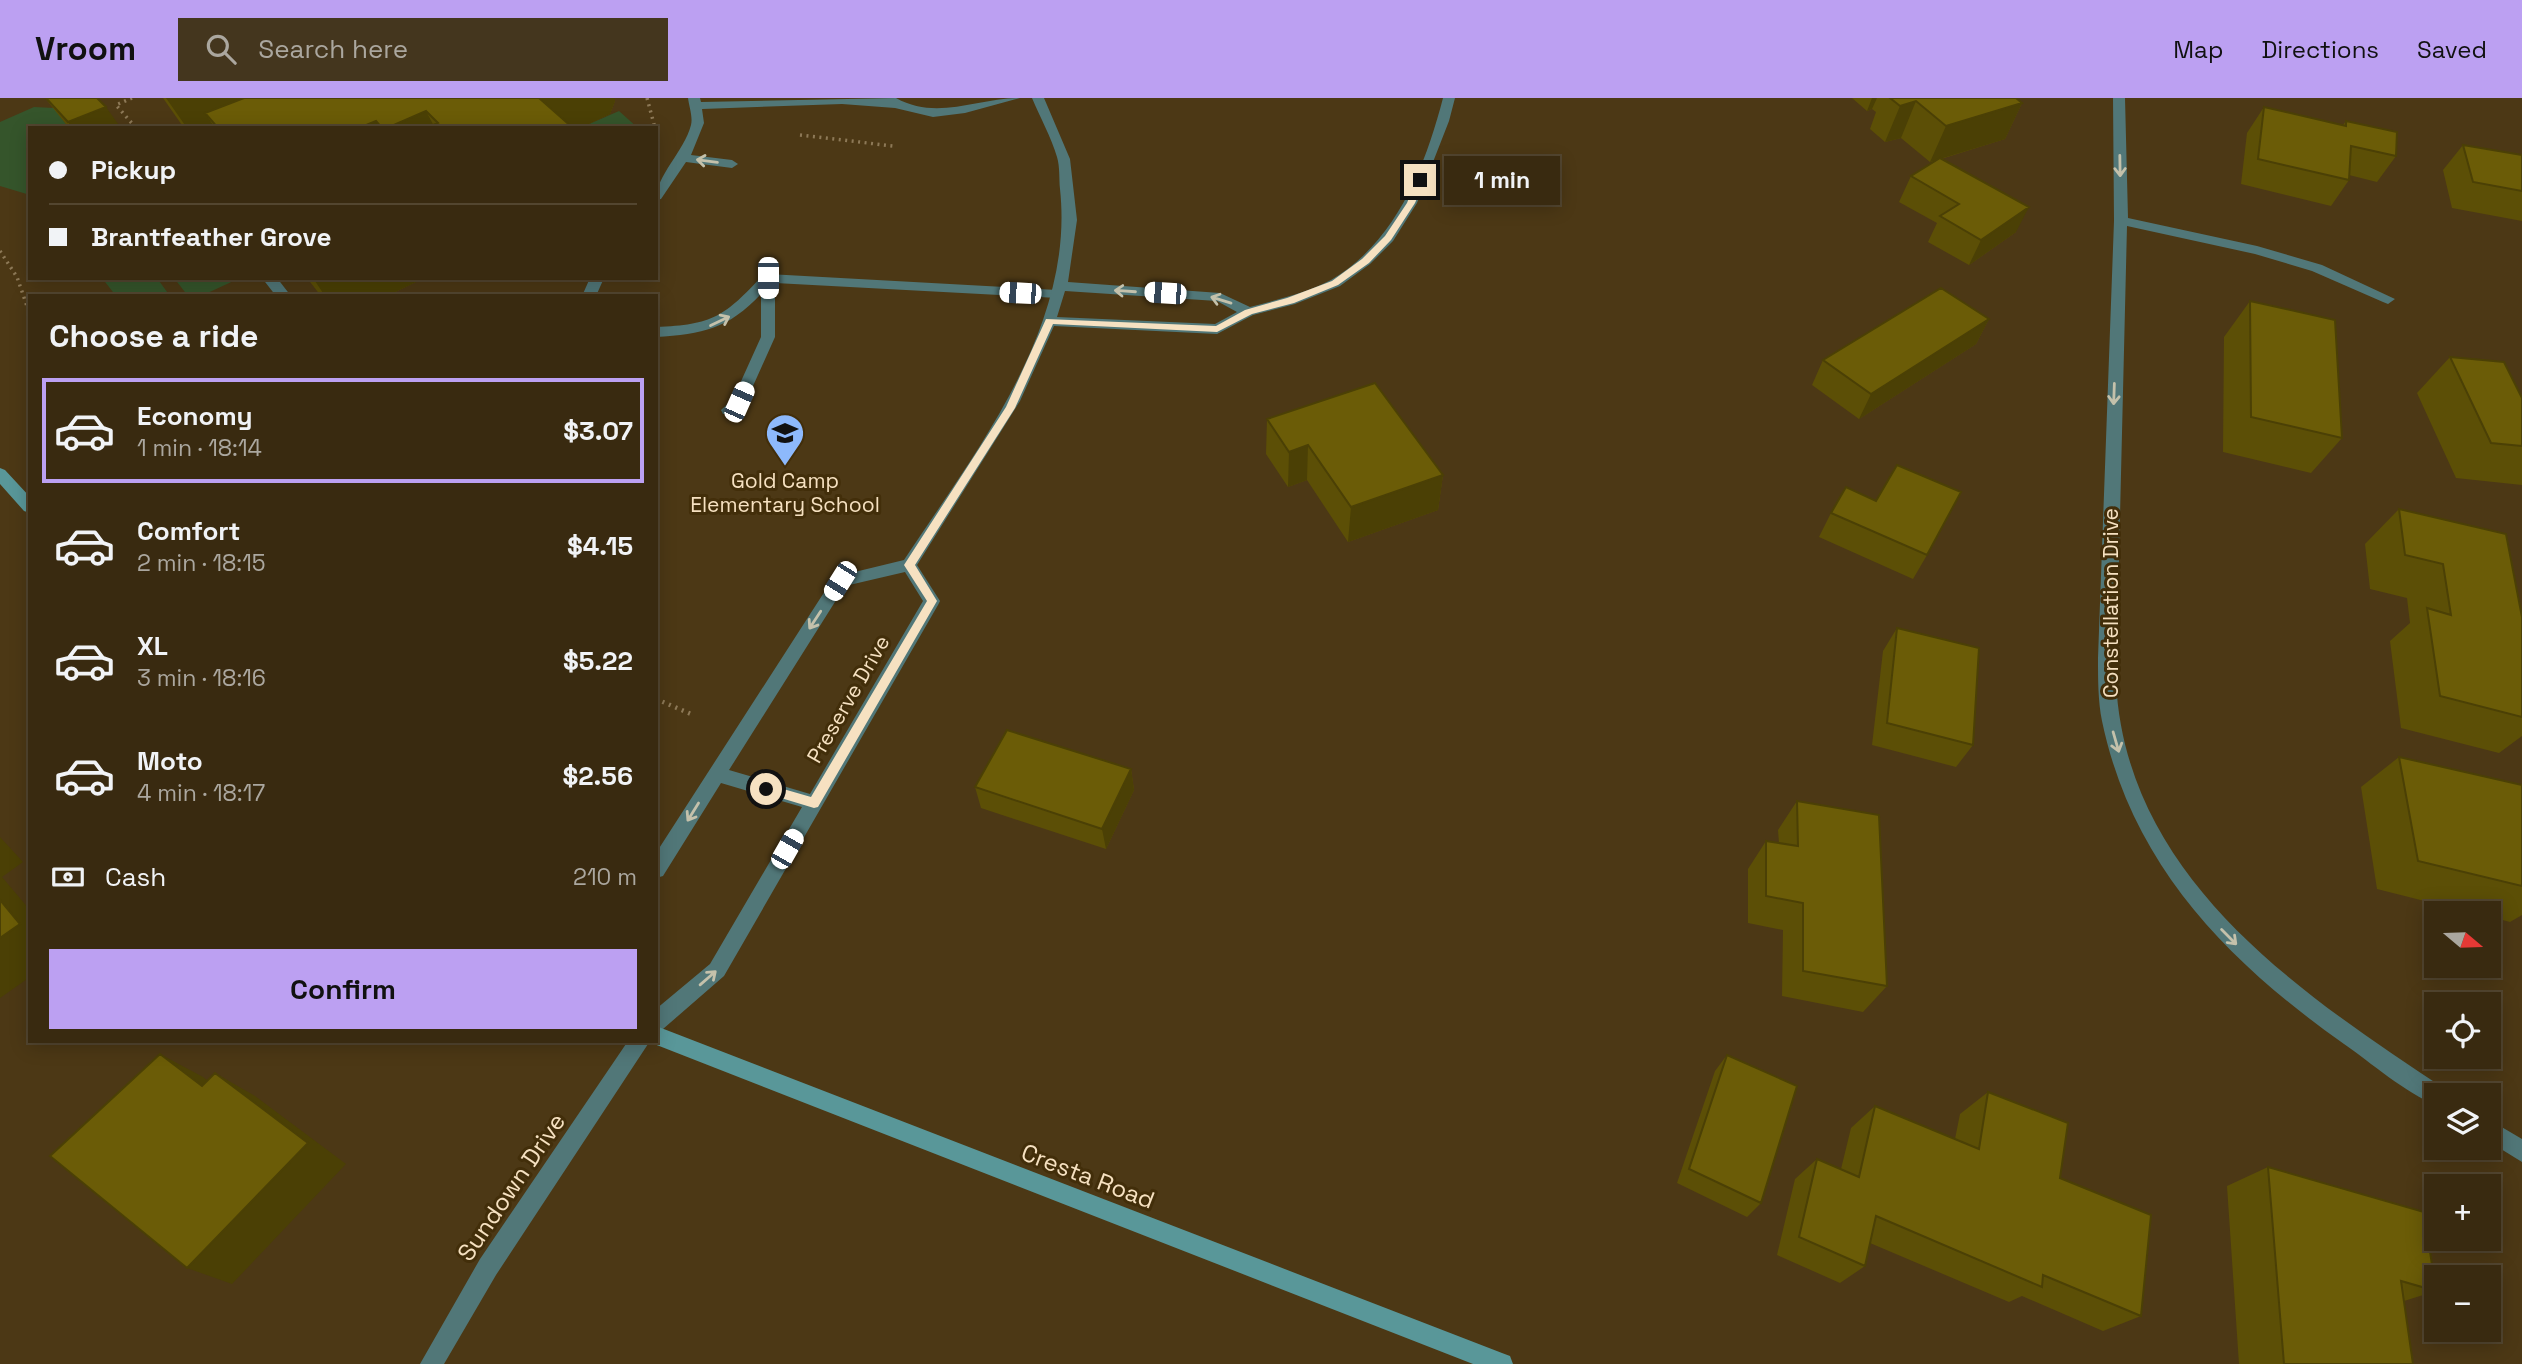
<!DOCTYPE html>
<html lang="en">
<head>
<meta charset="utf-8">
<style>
  :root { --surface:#392a10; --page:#44361e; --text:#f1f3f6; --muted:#aba79f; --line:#534630; --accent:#bca0f2 }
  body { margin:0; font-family:"Space Grotesk",sans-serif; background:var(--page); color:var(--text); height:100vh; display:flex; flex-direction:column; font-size:26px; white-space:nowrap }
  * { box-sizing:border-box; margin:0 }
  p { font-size:23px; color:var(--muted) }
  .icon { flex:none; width:38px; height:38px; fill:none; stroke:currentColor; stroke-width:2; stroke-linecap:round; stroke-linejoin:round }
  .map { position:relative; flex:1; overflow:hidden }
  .panel { position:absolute; left:28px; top:196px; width:630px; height:749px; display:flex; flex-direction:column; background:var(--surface); border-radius:0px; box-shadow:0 4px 18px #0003,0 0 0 2px var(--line) }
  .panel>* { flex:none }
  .guide { position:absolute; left:28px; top:28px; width:630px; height:154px; border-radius:0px; box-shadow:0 4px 18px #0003,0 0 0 2px var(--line); display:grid; align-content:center; height:154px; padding:0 21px; background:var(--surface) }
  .needle { width:46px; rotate:109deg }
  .buttons { position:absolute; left:2424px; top:803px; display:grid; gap:14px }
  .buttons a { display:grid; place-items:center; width:77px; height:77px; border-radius:0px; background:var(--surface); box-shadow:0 4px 18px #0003,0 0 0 2px var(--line); font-size:35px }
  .end { position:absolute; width:32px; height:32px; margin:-16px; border:9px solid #f6e1c1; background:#111; box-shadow:0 0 0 4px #111 }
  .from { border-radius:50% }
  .bubble { position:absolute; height:49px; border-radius:0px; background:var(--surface); box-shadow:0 4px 18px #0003,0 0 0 2px var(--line); font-size:23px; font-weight:700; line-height:49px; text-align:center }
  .car { position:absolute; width:21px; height:42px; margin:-21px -10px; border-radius:9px; box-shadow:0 0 5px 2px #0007; background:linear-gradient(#fff 24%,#345 0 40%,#fff 0 76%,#345 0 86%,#fff 0) }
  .guide b { display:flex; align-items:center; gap:24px; height:66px; font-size:26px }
  .guide b+b { border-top:2px solid var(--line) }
  .guide i { width:18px; height:18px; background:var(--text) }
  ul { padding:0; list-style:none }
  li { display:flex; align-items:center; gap:21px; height:105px; margin:0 14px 10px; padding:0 7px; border:4px solid transparent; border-radius:0px }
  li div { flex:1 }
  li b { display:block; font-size:26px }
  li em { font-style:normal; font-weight:700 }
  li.active { border-color:var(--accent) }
  li>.icon { width:63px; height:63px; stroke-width:1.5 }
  h2 { padding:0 21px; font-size:32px; line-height:84px }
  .pay { display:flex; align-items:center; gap:18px; height:77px; padding:0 21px; font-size:26px }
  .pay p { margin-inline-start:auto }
  .button { display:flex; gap:14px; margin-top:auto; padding:14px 21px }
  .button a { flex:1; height:80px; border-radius:0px; background:var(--accent); color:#111; font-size:28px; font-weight:700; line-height:80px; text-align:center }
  header { display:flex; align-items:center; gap:42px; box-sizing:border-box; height:98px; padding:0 35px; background:var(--accent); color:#111 }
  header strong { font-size:33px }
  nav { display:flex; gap:38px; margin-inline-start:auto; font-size:24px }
  .search { width:490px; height:63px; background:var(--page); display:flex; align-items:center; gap:18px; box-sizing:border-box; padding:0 24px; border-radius:0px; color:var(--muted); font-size:26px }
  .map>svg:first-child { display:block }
</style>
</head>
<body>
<header>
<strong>Vroom</strong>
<div class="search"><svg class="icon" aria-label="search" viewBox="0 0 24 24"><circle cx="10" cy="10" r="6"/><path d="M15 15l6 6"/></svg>Search here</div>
<nav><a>Map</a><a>Directions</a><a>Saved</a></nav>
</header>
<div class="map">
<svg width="2522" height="1266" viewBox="0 0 2522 1266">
  <rect width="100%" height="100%" fill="#4c3815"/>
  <path fill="#35552b" d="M34,9L54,10L69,30H30V97L0,88V24Z
    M619,13L638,30H580Z
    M102,180H157L170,198H116Z
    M174,180H240L201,198H188Z"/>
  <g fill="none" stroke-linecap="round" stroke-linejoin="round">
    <path stroke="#8d7957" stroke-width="3.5" stroke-dasharray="2 4.5" stroke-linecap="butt" d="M132,0L116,7L136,30
      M647,0L655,30
      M800,37L893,48
      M0,153L17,179L30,217"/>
    <path stroke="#8d7957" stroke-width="4.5" stroke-dasharray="2 5" stroke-linecap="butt" d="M656,601L691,616"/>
    <path fill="#517778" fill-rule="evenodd" d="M688,0H700L701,4L896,0C937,23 977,0 1020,0L965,15L933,19L895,10L842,6L702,11L704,25L691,57L732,62L738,66L732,70L686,64L661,101L656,102C656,77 684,54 691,27C693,19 689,8 688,0Z
      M768,176L1057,192L1064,196L1057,200L775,185V239L744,308L733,316H723L721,312L733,301L761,239V196C728,231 703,236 656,239V229C713,227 725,218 763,177Z
      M262,180H277L291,198H276Z
      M590,180H604L596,198H582Z"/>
    <path fill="#517778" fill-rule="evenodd" d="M1032,0H1044L1070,61L1077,122L1068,184L1220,195L1250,209C1276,202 1306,195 1331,182C1396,144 1425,69 1443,0H1455L1449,23L1417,105L1393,143L1370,166L1340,188L1295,206L1253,217L1217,236L1054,228L1020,303L917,467L940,503L938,507L724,878L663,931L656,933V911L710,866L802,709L721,685L663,778L656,780V755L834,479L904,462C976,353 1075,229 1060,91C1059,81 1060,69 1057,59C1051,39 1040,19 1032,0ZM1065,193L1217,203L1237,214L1215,226L1057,219ZM905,474L923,503L810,696L729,672L845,488Z
      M2113,0H2125L2128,120L2257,148L2322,167L2395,201L2388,206L2383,204L2312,173L2255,156L2127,128L2116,584C2126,779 2297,893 2445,991L2448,998H2436V1007C2407,996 2370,964 2344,946C2228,864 2132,767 2102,623C2098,603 2098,581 2098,560L2114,123Z
      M628,943H650L496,1177L444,1266H420L480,1161Z
      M2488,1021L2522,1041V1064L2488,1043Z"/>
    <path fill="#599799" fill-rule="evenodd" d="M0,370L5,372L30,399V415L24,413L0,386Z
      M656,928L1502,1255L1510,1258L1513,1266H1473L649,944L656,943Z"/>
  </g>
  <path fill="#5c4f06" d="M45,0L121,30H69Z
    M163,0H615V3L610,16L580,30H184Z
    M1852,0H2016L2022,5L2005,41L1941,61L2016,134L1969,167L1928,144L1937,125L1899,104L1911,78L1936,63L1930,64L1901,40L1885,44L1870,31L1876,14L1872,11L1867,13Z
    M2264,9L2343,27L2346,23L2396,58L2377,84L2349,77V82L2331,108L2241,86L2247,35Z
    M2463,47L2522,57V123L2452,110L2443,72Z
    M307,180H424L387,198H321Z
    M2250,203L2342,340L2311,375L2223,354L2224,239Z
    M1989,221L1976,246L1859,321L1812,287L1823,262Z
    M2450,259L2522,300V387L2456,380L2417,295Z
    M1267,321L1443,377L1438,412L1348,444L1307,382L1288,389L1266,356Z
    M2399,411L2522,519V638L2499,655L2401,630L2390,543L2410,525L2407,500L2370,491L2365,446Z
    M1831,415L1927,457L1913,481L1819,439Z
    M1897,530L1973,647L1956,669L1872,647L1883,553Z
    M2399,659L2522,687V817L2510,824L2488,818V816H2476L2377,791L2361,689Z
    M1131,671L1134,692L1106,751L981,710L975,689Z
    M1797,703L1887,888L1863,914L1782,898L1783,832L1748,825V771L1766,743L1779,745L1778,732Z
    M1727,957L1761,1105L1747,1119L1677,1085L1715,973Z
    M1988,994L2060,1080L2141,1218L2103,1233L2022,1198L2009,1204L1870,1145L1865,1168L1840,1185L1777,1157L1795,1081L1817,1061L1841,1071L1851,1030L1875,1008L1955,1041L1960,1016Z
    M2268,1069L2436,1193L2404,1203L2413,1266H2239L2227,1088Z"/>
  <path fill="#4b4005" d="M166,0H301L205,15L215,30H187Z
    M536,0H615V3L610,16L580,30H550Z
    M1872,0H1877L1872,11L1867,13Z
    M1916,3L1901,40L1885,44L1900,8Z
    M2022,5L2005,41L1930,64L1946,28Z
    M106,9L121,30H72L68,24Z
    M426,13L435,30H387Z
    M376,23L380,30H359Z
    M2029,109L2016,134L1969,167L1981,142Z
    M313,180H424L387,198H325Z
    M1989,221L1976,246L1859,321L1871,296Z
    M1308,347L1307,382L1288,389L1289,354Z
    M1443,377L1438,412L1348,444L1351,409Z
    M1131,671L1134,692L1106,751L1102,731Z
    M0,739L23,764L2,779L30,812V879L0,900Z
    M160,956L203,979L244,1010L202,988Z
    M215,975L255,998L346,1066L232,1186L187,1170Z"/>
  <path fill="#6b5c07" stroke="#4b4005" stroke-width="2" d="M46,0H97L106,9L68,24Z
    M244,0H539L573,30H426L438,25L426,13L387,30H382L376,23L359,30H218L205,15Z
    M1890,0H2016L2022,5L1946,28L1916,3L1900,8Z
    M2264,9L2346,28V23L2397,34L2396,58L2351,48L2349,82L2258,61Z
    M2463,47L2522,57V93L2473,84Z
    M1940,60L2029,109L1981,142L1940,118L1959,106L1911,78Z
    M1941,190L1989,221L1871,296L1823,262Z
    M2250,203L2335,222L2342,340L2251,319Z
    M2450,259L2504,264L2522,300V348L2491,345Z
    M1375,285L1443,377L1351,409L1308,347L1289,354L1267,321Z
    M1897,367L1961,394L1927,457L1831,415L1846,389L1876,403Z
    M2399,411L2506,436L2522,519V619L2440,598L2427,510L2451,517L2443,466L2405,457Z
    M1897,530L1979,550L1973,647L1887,625Z
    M1007,632L1131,671L1102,731L975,689Z
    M2399,659L2522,687V788L2418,763Z
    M1797,703L1879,717L1887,888L1803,873V805L1766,798V743L1798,748Z
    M0,802L20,826L0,840Z
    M160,956L202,988L215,975L308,1045L187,1170L50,1058Z
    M1727,957L1797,988L1761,1105L1689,1071Z
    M1988,994L2068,1025L2060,1080L2151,1117L2141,1218L2043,1177L2042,1189L1876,1118L1865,1168L1799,1139L1817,1061L1859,1079L1875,1008L1979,1051Z
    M2268,1069L2424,1114L2436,1193L2401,1183L2413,1266H2284Z"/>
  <defs><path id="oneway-shaft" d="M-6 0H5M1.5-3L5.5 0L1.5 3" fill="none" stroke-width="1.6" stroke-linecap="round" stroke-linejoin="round" transform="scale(1.75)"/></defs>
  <g stroke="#c4c1ab">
    <use href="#oneway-shaft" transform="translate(707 63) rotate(-173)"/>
    <use href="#oneway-shaft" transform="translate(2120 68) rotate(89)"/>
    <use href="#oneway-shaft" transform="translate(1125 193) rotate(-176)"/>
    <use href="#oneway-shaft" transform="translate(1221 202) rotate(-163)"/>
    <use href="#oneway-shaft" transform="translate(720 223) rotate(-26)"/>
    <use href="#oneway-shaft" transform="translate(2114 296) rotate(92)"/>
    <use href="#oneway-shaft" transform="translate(815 522) rotate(123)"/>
    <use href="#oneway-shaft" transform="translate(2116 644) rotate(74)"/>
    <use href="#oneway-shaft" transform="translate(693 714) rotate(122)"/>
    <use href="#oneway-shaft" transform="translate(2229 839) rotate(45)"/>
    <use href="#oneway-shaft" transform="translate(708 880) rotate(-41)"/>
  </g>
  <path fill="#f6e1c1" d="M1420,80L1425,82L1415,105L1391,142L1369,165L1338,187L1294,205L1252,216L1217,234L1053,226L1015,310L915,467L937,503L818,709L814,710L761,694V687L766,686L811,699L927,503L904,467L1006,309L1046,221L1216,228L1245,212L1287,200L1332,183L1362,161L1385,138L1407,105L1416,82Z"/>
  <defs>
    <g id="school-pin" transform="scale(2.0125)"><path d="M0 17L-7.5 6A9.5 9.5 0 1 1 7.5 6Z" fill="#8db9fc" stroke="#422e0a"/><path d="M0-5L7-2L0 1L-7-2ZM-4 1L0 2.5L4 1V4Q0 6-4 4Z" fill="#111"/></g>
  </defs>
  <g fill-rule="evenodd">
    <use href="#school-pin" x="785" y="335"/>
  </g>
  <g text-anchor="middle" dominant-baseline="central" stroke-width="6" stroke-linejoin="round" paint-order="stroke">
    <g font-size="21" fill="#f6e1c1" stroke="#422e0a">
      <text x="785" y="382">Gold Camp<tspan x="785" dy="24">Elementary School</tspan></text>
    </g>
    <g font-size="21" fill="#f6e1c1" stroke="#422e0a">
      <text transform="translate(2110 505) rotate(-90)">Constellation Drive</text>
      <text transform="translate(848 601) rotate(-60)">Preserve Drive</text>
    </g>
    <g font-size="24" fill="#f6e1c1" stroke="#422e0a">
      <text transform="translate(1088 1078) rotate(21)">Cresta Road</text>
      <text transform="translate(511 1089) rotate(-56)">Sundown Drive</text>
    </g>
  </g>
</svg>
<div class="buttons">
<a><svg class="needle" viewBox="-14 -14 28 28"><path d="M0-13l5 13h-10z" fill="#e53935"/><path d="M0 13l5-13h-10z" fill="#aba79f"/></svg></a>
<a><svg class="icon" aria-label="locate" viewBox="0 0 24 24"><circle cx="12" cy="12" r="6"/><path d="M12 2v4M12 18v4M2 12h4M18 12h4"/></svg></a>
<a><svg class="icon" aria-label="layers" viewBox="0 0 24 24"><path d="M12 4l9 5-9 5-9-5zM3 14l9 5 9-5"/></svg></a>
<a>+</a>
<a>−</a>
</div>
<i class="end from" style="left:766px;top:691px"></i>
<i class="end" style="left:1420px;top:82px"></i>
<div class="bubble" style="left:1444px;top:58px;width:116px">1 min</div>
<i class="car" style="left:768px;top:180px;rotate:180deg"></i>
<i class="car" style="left:1020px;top:195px;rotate:273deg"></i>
<i class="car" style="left:1165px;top:195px;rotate:274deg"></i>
<i class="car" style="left:739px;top:304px;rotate:24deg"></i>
<i class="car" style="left:840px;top:483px;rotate:212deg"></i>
<i class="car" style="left:787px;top:751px;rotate:30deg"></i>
<div class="guide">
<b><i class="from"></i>Pickup</b>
<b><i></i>Brantfeather Grove</b>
</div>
<section class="panel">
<h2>Choose a ride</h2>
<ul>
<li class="active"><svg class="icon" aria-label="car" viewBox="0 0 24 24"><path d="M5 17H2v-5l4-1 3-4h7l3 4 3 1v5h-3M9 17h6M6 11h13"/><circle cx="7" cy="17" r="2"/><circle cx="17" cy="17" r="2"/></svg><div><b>Economy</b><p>1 min · 18:14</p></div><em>$3.07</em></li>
<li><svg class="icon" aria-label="car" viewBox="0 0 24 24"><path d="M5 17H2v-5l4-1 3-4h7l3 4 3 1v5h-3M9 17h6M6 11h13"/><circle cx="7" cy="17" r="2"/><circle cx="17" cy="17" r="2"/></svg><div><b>Comfort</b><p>2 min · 18:15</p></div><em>$4.15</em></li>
<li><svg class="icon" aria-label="car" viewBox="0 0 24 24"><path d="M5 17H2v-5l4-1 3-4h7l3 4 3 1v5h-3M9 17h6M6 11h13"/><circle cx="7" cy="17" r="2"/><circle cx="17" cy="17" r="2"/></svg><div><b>XL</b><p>3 min · 18:16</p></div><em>$5.22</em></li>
<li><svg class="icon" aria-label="car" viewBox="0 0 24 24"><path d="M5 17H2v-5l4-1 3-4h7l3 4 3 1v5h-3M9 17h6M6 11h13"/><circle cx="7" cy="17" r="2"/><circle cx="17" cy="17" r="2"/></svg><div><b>Moto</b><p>4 min · 18:17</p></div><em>$2.56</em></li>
</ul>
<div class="pay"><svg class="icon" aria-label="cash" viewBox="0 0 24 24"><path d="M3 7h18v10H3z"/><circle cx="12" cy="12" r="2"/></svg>Cash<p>210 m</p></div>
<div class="button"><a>Confirm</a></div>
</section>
</div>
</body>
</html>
